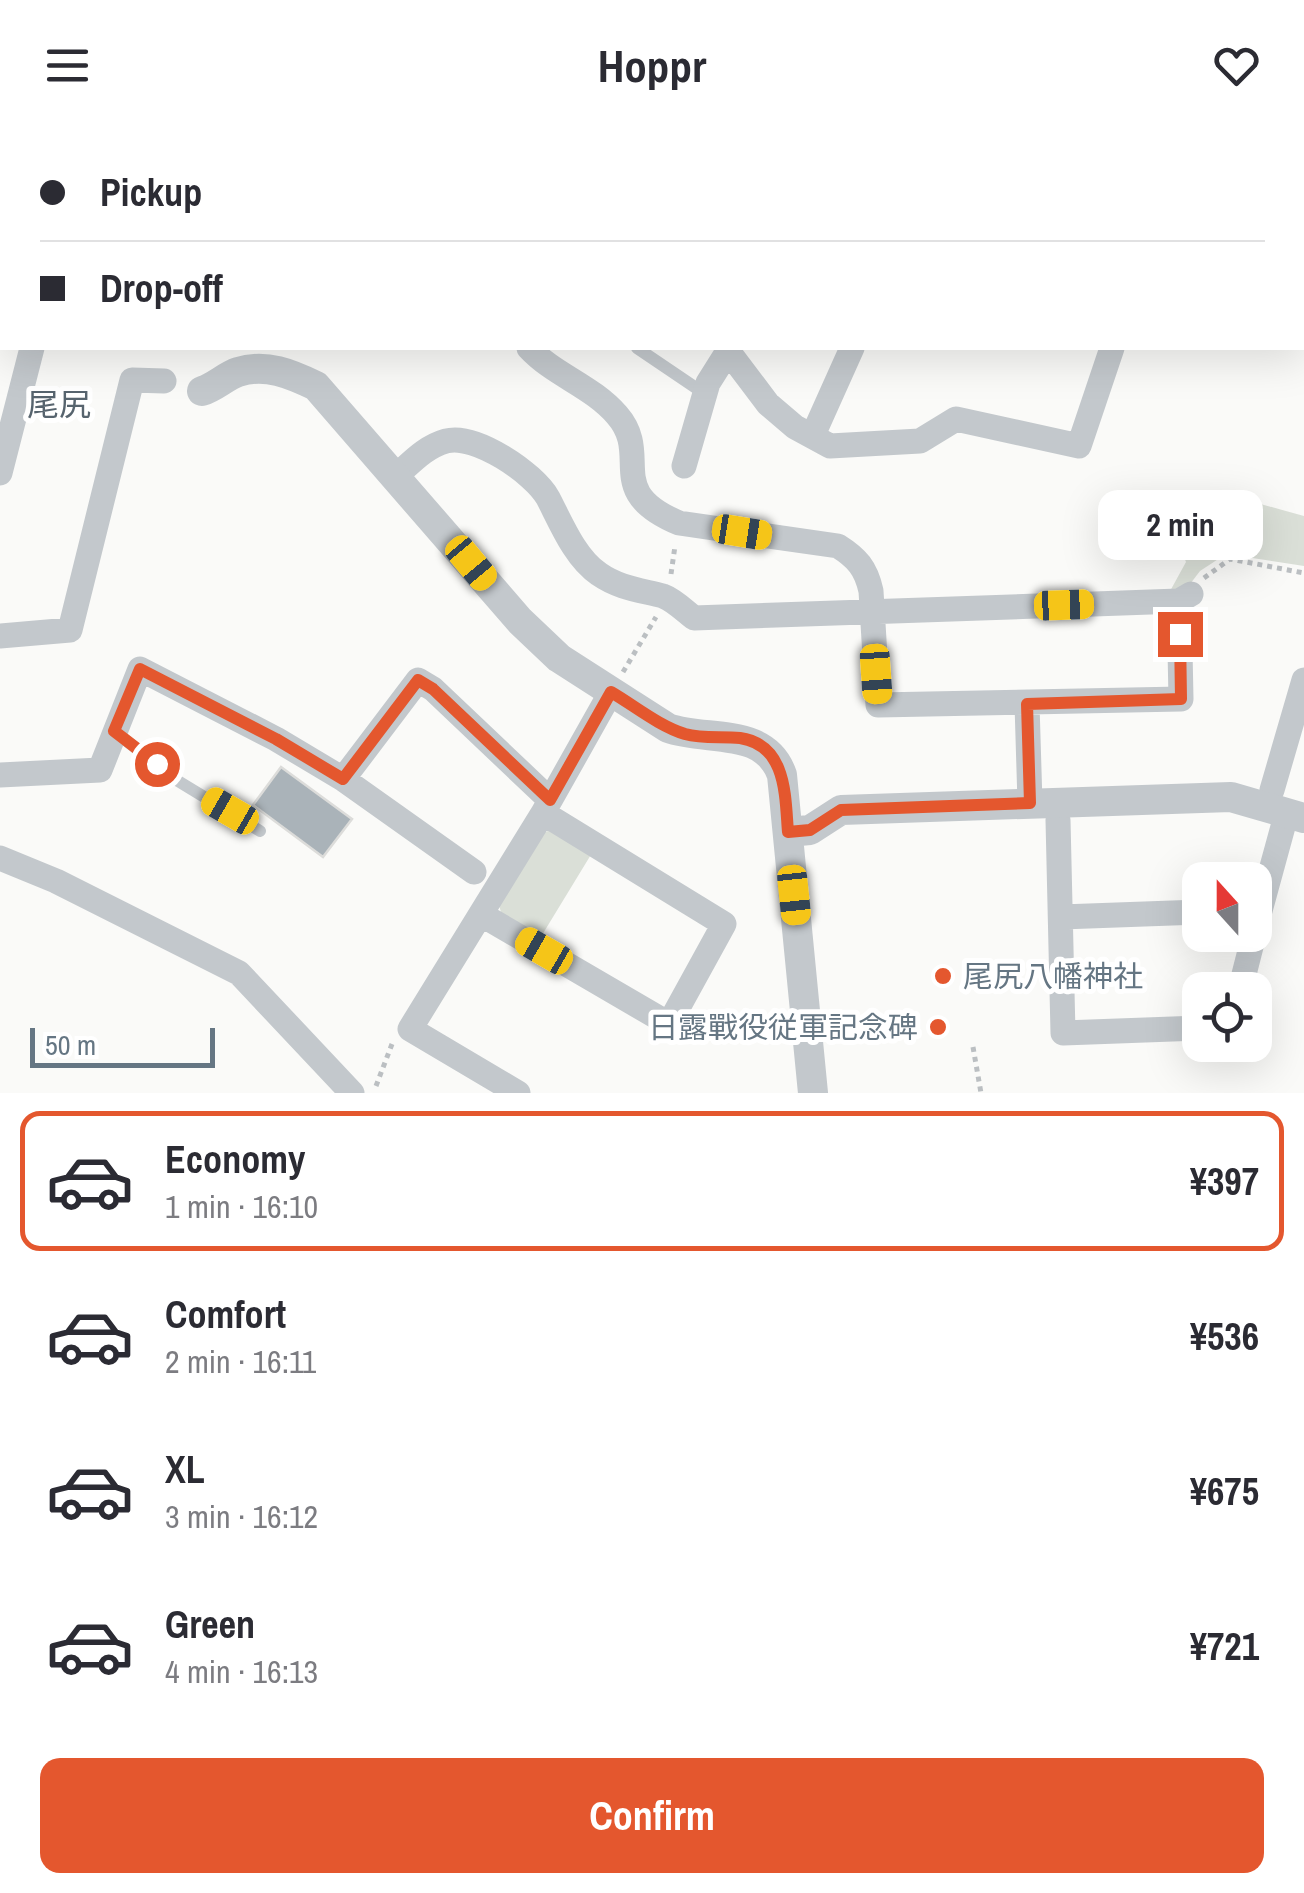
<!DOCTYPE html>
<html lang="en">
<head>
<meta charset="utf-8">
<style>
  :root { --surface:#fff; --page:#f7f7f7; --text:#2b2b33; --muted:#7c7c81; --line:#e1e1e2; --accent:#e4572e }
  body { margin:0; font-family:"Archivo Narrow","Noto Sans JP",sans-serif; background:var(--page); color:var(--text); height:100vh; display:flex; flex-direction:column; font-size:38px; white-space:nowrap }
  * { box-sizing:border-box; margin:0 }
  p { font-size:32px; color:var(--muted) }
  .icon { flex:none; width:55px; height:55px; fill:none; stroke:currentColor; stroke-width:2; stroke-linecap:round; stroke-linejoin:round }
  .map { position:relative; height:963px; overflow:hidden }
  .panel { display:flex; flex-direction:column; background:var(--surface); flex:1 }
  .panel>* { flex:none }
  .banner { position:absolute; left:0px; top:0px; width:1305px; height:220px; box-shadow:0 10px 40px #0002; display:grid; align-content:center; height:220px; padding:0 40px; background:var(--surface) }
  .needle { width:65px; rotate:339deg }
  .controls { position:absolute; left:1182px; top:732px; display:grid; gap:20px }
  .controls a { display:grid; place-items:center; width:90px; height:90px; border-radius:20px; background:var(--surface); box-shadow:0 10px 40px #0002; font-size:50px }
  .scale { position:absolute; left:30px; bottom:25px; width:185px; box-sizing:border-box; padding-left:10px; border:5px solid #657683; border-top:0; font-size:28px; line-height:35px; white-space:nowrap; color:#657683; -webkit-text-stroke:8px #fff; paint-order:stroke }
  .end { position:absolute; width:45px; height:45px; margin:-22px; border:12px solid #e4572e; background:#fff; box-shadow:0 0 0 5px #fff }
  .from { border-radius:50% }
  .bubble { position:absolute; height:70px; border-radius:20px; background:var(--surface); box-shadow:0 10px 40px #0002; font-size:32px; font-weight:700; line-height:70px; text-align:center }
  .car { position:absolute; width:30px; height:60px; margin:-30px -15px; border-radius:12px; box-shadow:0 0 8px 2px #0007; background:linear-gradient(#f5c518 24%,#345 0 40%,#f5c518 0 76%,#345 0 86%,#f5c518 0) }
  .banner b { display:flex; align-items:center; gap:35px; height:95px; font-size:38px }
  .banner b+b { border-top:2px solid var(--line) }
  .banner i { width:25px; height:25px; background:var(--text) }
  ul { padding:18px 0 0; list-style:none }
  li { display:flex; align-items:center; gap:30px; height:140px; margin:0 20px 15px; padding:0 20px; border:5px solid transparent; border-radius:20px }
  li div { flex:1 }
  li b { display:block; font-size:38px }
  li em { font-style:normal; font-weight:700 }
  li.selected { border-color:var(--accent) }
  li>.icon { width:90px; height:90px; stroke-width:1.5 }
  .primary-button { display:flex; gap:20px; margin-top:auto; padding:20px 40px }
  .primary-button a { flex:1; height:115px; border-radius:20px; background:var(--accent); color:#fff; font-size:40px; font-weight:700; line-height:115px; text-align:center }
  header { display:flex; justify-content:space-between; align-items:center; height:130px; padding:0 40px; background:var(--surface); font-size:45px; font-weight:700 }
  .map>svg:first-child { display:block }
</style>
</head>
<body>
<header><svg class="icon" aria-label="menu" viewBox="0 0 24 24"><path d="M4 6h16M4 12h16M4 18h16"/></svg>Hoppr<svg class="icon" aria-label="heart" viewBox="0 0 24 24"><path d="M12 20l-8-8c-3-5 5-10 8-4 3-6 11-1 8 4z"/></svg></header>
<div class="map">
<svg width="1304" height="963" viewBox="0 0 1304 963">
  <rect width="100%" height="100%" fill="#fafaf8"/>
  <path fill="#dadfd7" d="M1179,363L1257,373L1304,386V436L1226,424L1200,441L1184,462L1169,463L1186,432L1181,420L1161,417Z
    M553,699L592,723L539,810L502,786L499,775L543,703Z"/>
  <path fill="#aab3b9" stroke="#dcdcda" stroke-width="2.5" d="M281,637L352,689L323,727L253,675Z"/>
  <g fill="none" stroke-linecap="round" stroke-linejoin="round">
    <path stroke="#bbbfc2" stroke-width="5" stroke-dasharray="5 5" stroke-linecap="butt" d="M671,444L675,416
      M1204,448L1230,429L1304,443
      M623,542L656,487
      M973,917L981,963
      M376,956L392,914"/>
    <path stroke="#c3c8cc" stroke-width="12" d="M1224,0V2
      M60,2L61,0
      M156,2L157,0
      M250,2V0
      M627,2L628,0
      M637,218L705,264
      M114,601L178,651L260,701"/>
    <path stroke="#c3c8cc" stroke-width="25" d="M381,0L383,2
      M761,0L770,2
      M1030,0L1032,2
      M835,2L836,0
      M950,2L951,0
      M1302,129H1304
      M0,201H2
      M529,218C554,245 592,256 617,285C653,326 602,361 679,393L838,416C857,428 866,438 871,461L878,575L1181,569L1179,471
      M728,221L768,274L795,297L830,316L920,311L956,289L1079,316L1112,218
      M813,305L852,218
      M684,336L708,253L730,218
      M0,343L32,218
      M396,346C412,332 425,317 446,311C475,303 534,343 548,368C561,393 575,428 599,444C619,458 640,460 663,466C674,470 685,481 694,488L1179,471L1191,464
      M0,506L70,500L132,250L164,251
      M1027,574L1030,673
      M0,645L100,640L140,539L276,609L343,649L474,742
      M343,649L418,550L433,559L550,670
      M1272,660L1304,550
      M1058,690L1063,903L1200,898
      M0,728L56,751L239,843L352,963
      M482,785L669,894L724,794L543,683
      M1061,787L1200,782
      M1255,799L1287,682
      M1240,860L1254,805
      M518,963L410,899L543,683L611,562"/>
    <path stroke="#c3c8cc" stroke-width="30" d="M202,261C215,257 226,246 238,242C266,233 291,244 316,256L520,491L559,528L668,598C707,612 765,596 782,645L813,963
      M788,702L810,700L841,680L1231,667L1304,688"/>
  </g>
  <g fill="none" stroke-linecap="round" stroke-linejoin="round">
    <path stroke="#e4572e" stroke-width="12" d="M157,634L114,601L140,539L276,609L343,649L418,550L433,559L550,670L611,562C635,576 659,596 685,604C703,609 722,606 740,608C787,615 785,666 788,702L810,700L841,680L1030,673L1027,574L1181,569L1180,504"/>
  </g>
  <g fill="#e4572e" stroke="#fff" stroke-width="4">
    <circle cx="943" cy="846" r="10"/>
    <circle cx="938" cy="897" r="10"/>
  </g>
  <g text-anchor="middle" dominant-baseline="central" stroke-width="10" stroke-linejoin="round" paint-order="stroke">
    <g font-size="30" fill="#657683" stroke="#fff" text-anchor="start">
      <text x="963" y="846">尾尻八幡神社</text>
      <text x="918" y="897" text-anchor="end">日露戰役従軍記念碑</text>
    </g>
    <g font-size="32" fill="#57646e" stroke="#fff">
      <text x="59" y="274">尾尻</text>
    </g>
  </g>
</svg>
<div class="controls">
<a><svg class="needle" viewBox="-14 -14 28 28"><path d="M0-13l5 13h-10z" fill="#e53935"/><path d="M0 13l5-13h-10z" fill="#7c7c81"/></svg></a>
<a><svg class="icon" aria-label="locate" viewBox="0 0 24 24"><circle cx="12" cy="12" r="6"/><path d="M12 2v4M12 18v4M2 12h4M18 12h4"/></svg></a>
</div>
<div class="scale">50 m</div>
<i class="end from" style="left:157px;top:634px"></i>
<i class="end" style="left:1180px;top:504px"></i>
<div class="bubble" style="left:1098px;top:360px;width:165px">2 min</div>
<i class="car" style="left:742px;top:402px;rotate:99deg"></i>
<i class="car" style="left:471px;top:433px;rotate:140deg"></i>
<i class="car" style="left:1064px;top:475px;rotate:88deg"></i>
<i class="car" style="left:876px;top:544px;rotate:176deg"></i>
<i class="car" style="left:230px;top:681px;rotate:300deg"></i>
<i class="car" style="left:794px;top:765px;rotate:174deg"></i>
<i class="car" style="left:544px;top:821px;rotate:300deg"></i>
<div class="banner">
<b><i class="from"></i>Pickup</b>
<b><i></i>Drop-off</b>
</div>
</div>
<section class="panel">
<ul>
<li class="selected"><svg class="icon" aria-label="car" viewBox="0 0 24 24"><path d="M5 17H2v-5l4-1 3-4h7l3 4 3 1v5h-3M9 17h6M6 11h13"/><circle cx="7" cy="17" r="2"/><circle cx="17" cy="17" r="2"/></svg><div><b>Economy</b><p>1 min · 16:10</p></div><em>¥397</em></li>
<li><svg class="icon" aria-label="car" viewBox="0 0 24 24"><path d="M5 17H2v-5l4-1 3-4h7l3 4 3 1v5h-3M9 17h6M6 11h13"/><circle cx="7" cy="17" r="2"/><circle cx="17" cy="17" r="2"/></svg><div><b>Comfort</b><p>2 min · 16:11</p></div><em>¥536</em></li>
<li><svg class="icon" aria-label="car" viewBox="0 0 24 24"><path d="M5 17H2v-5l4-1 3-4h7l3 4 3 1v5h-3M9 17h6M6 11h13"/><circle cx="7" cy="17" r="2"/><circle cx="17" cy="17" r="2"/></svg><div><b>XL</b><p>3 min · 16:12</p></div><em>¥675</em></li>
<li><svg class="icon" aria-label="car" viewBox="0 0 24 24"><path d="M5 17H2v-5l4-1 3-4h7l3 4 3 1v5h-3M9 17h6M6 11h13"/><circle cx="7" cy="17" r="2"/><circle cx="17" cy="17" r="2"/></svg><div><b>Green</b><p>4 min · 16:13</p></div><em>¥721</em></li>
</ul>
<div class="primary-button"><a>Confirm</a></div>
</section>
</body>
</html>
